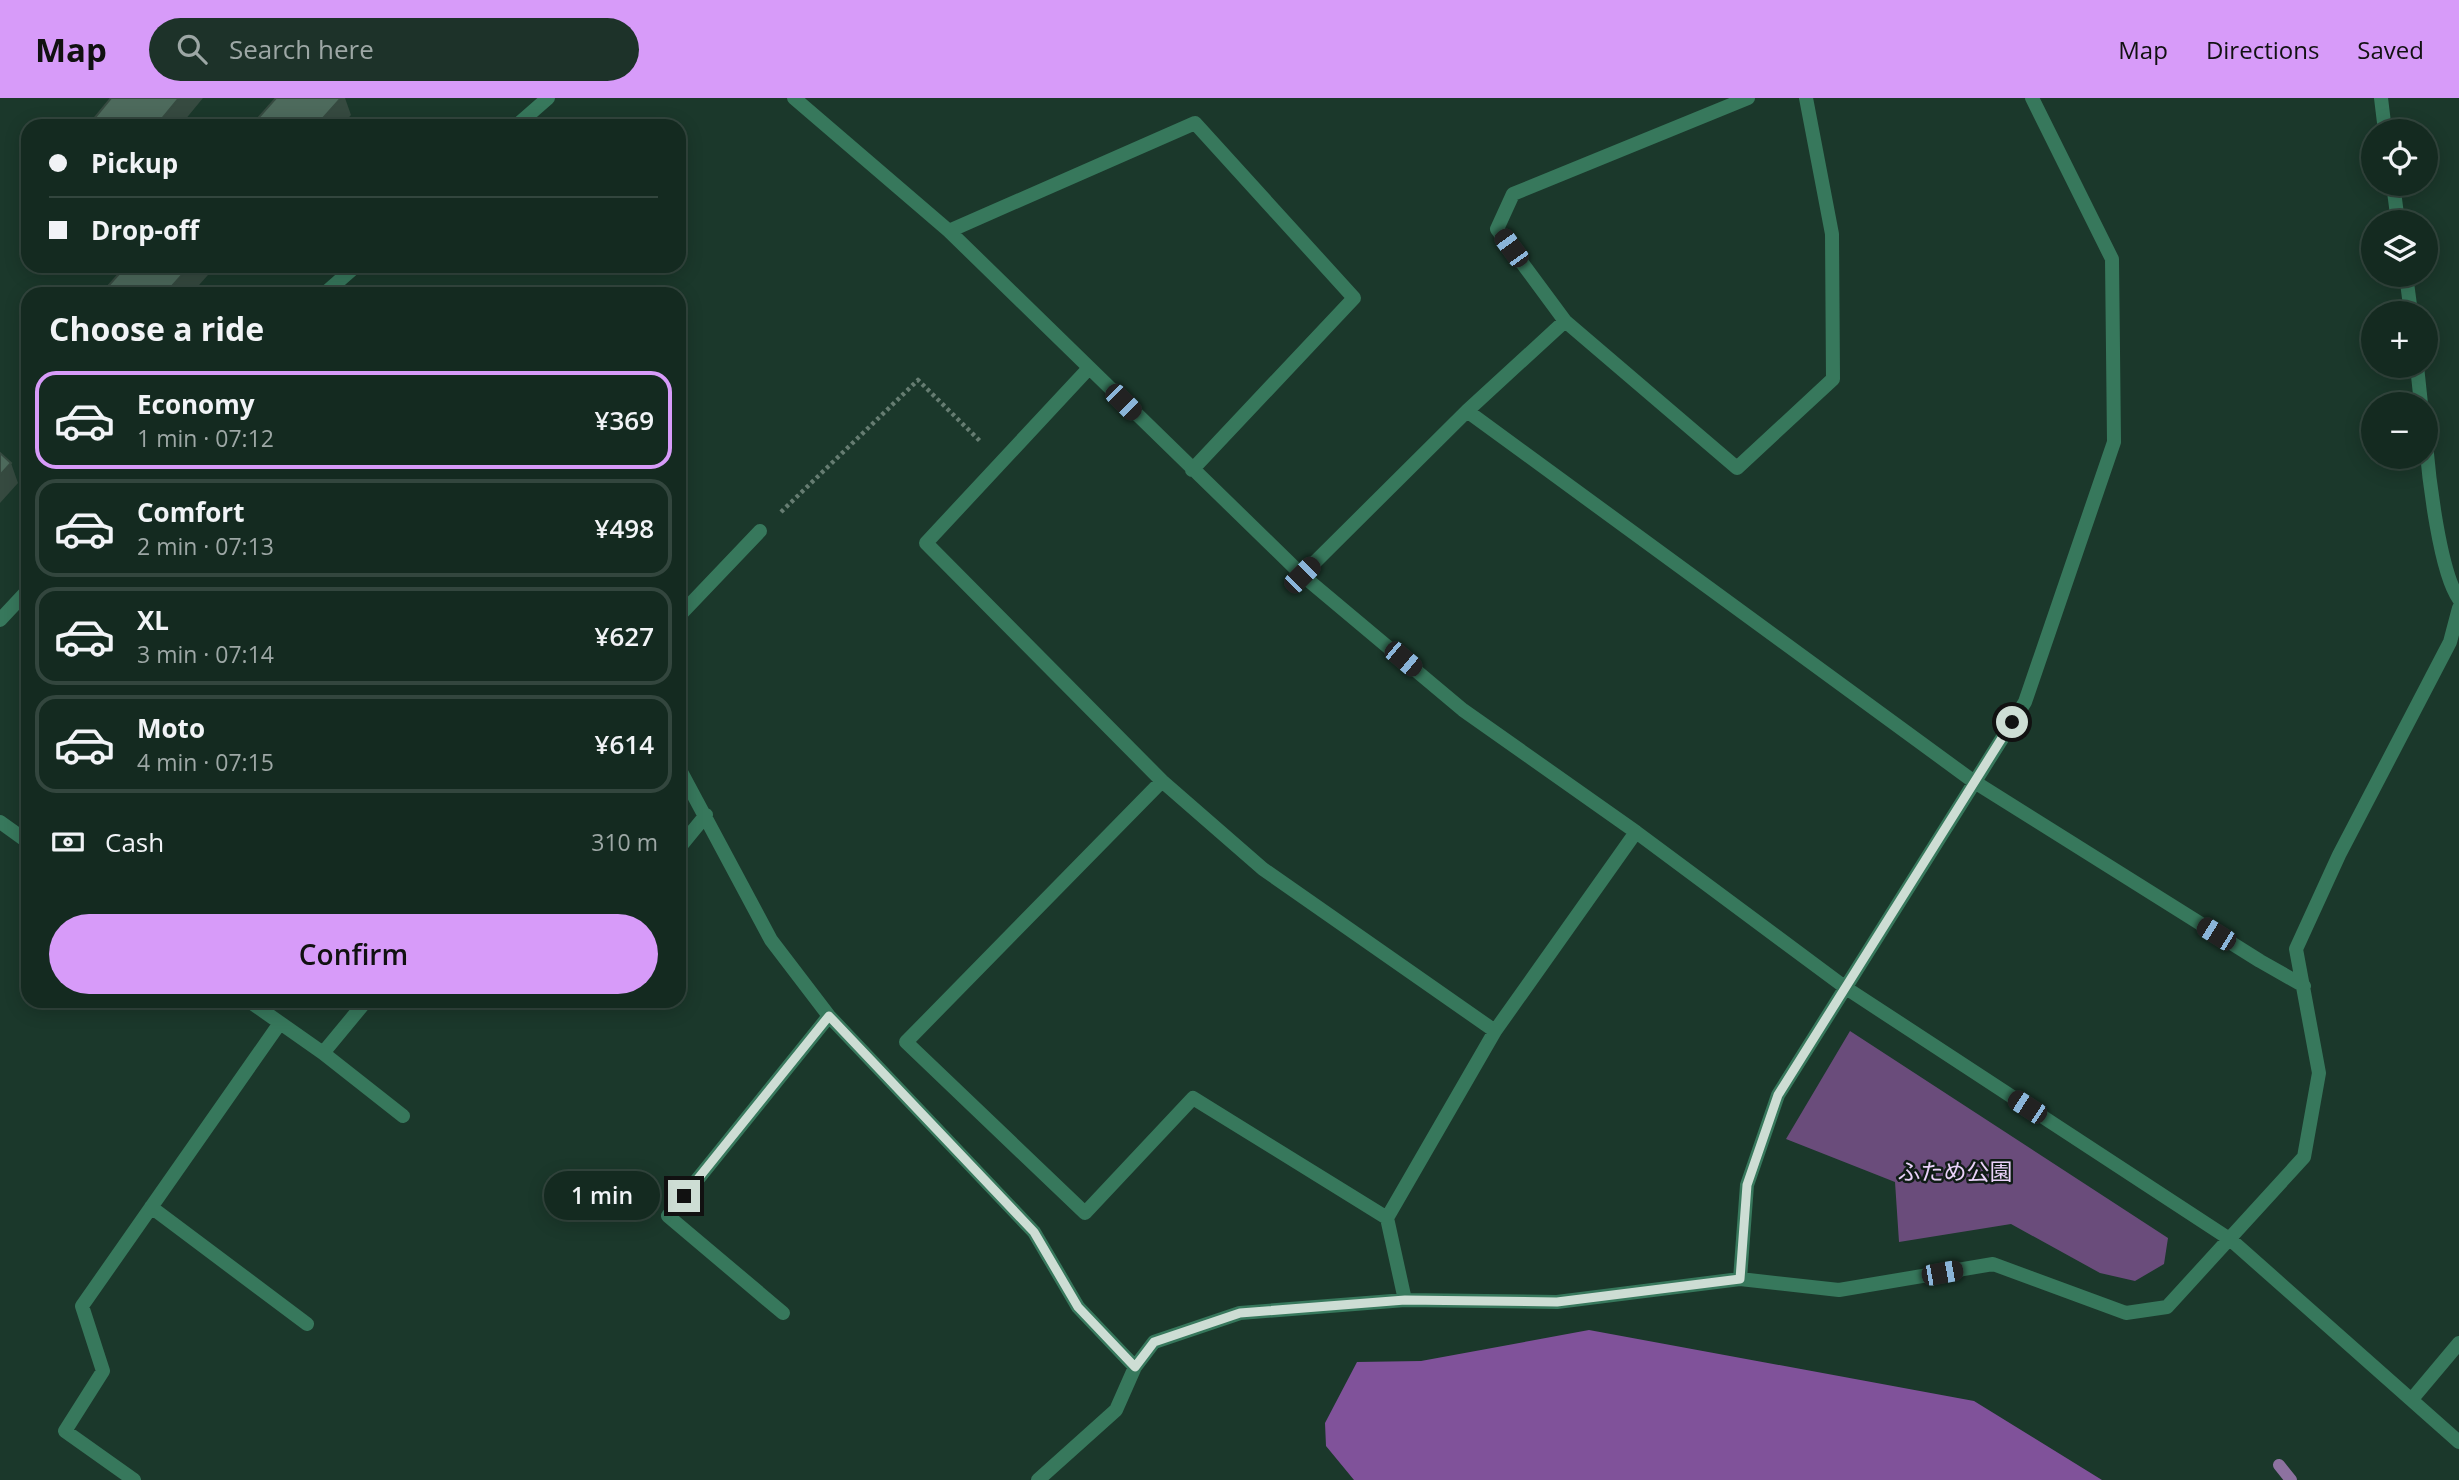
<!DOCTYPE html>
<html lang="en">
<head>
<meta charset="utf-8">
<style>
  :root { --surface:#142a20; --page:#1d3229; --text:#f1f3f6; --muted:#9da7a5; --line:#33463e; --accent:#d79bf9 }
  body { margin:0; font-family:"Open Sans","Noto Sans JP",sans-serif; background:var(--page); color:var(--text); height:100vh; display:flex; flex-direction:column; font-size:26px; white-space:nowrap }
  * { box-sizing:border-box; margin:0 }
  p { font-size:23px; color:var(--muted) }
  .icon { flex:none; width:38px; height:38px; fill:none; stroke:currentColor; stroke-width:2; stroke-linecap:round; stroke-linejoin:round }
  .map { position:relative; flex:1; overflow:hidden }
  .details { position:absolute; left:21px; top:189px; width:665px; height:721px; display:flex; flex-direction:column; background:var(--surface); border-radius:21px; box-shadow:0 4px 18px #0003,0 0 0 2px var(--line) }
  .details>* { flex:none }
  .top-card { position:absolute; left:21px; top:21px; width:665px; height:154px; border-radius:21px; box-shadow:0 4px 18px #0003,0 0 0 2px var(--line); display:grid; align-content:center; height:154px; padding:0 28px; background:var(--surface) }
  .fabs { position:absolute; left:2361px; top:21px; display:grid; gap:14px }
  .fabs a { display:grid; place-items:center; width:77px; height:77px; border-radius:50%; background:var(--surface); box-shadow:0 4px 18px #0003,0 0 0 2px var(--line); font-size:35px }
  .end { position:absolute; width:32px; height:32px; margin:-16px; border:9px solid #cdddd4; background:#111; box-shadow:0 0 0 4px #111 }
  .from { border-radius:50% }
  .bubble { position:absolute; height:49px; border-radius:24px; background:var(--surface); box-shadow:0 4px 18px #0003,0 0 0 2px var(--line); font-size:23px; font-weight:600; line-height:49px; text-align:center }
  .car { position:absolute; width:21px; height:42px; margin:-21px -10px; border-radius:9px; box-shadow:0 0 5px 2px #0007; background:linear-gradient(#222 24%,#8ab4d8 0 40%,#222 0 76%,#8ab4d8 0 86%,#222 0) }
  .top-card b { display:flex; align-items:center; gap:24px; height:66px; font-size:26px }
  .top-card b+b { border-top:2px solid var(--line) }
  .top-card i { width:18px; height:18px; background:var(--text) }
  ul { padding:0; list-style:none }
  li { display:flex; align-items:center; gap:21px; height:98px; margin:0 14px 10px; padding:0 14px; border:4px solid var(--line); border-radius:21px }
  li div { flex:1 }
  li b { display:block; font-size:26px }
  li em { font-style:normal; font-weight:600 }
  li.current { border-color:var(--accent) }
  li>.icon { width:63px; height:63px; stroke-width:1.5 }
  h2 { padding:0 28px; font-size:32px; line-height:84px }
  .pay { display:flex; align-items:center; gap:18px; height:77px; padding:0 28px; font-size:26px }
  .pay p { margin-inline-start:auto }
  .cta { display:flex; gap:14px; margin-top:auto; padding:14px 28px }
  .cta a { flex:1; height:80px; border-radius:42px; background:var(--accent); color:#111; font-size:28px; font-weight:600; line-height:80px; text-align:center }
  header { display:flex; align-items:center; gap:42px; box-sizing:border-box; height:98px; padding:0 35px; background:var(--accent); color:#111 }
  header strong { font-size:33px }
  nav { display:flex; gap:38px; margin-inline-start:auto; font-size:24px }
  .search { width:490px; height:63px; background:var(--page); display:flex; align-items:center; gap:18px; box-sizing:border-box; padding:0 24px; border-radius:38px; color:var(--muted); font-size:26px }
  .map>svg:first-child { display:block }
</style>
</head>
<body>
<header>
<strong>Map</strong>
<div class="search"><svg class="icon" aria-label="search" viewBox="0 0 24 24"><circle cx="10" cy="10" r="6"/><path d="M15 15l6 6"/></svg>Search here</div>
<nav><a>Map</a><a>Directions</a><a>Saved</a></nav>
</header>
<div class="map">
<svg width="2459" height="1382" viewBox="0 0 2459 1382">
  <rect width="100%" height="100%" fill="#1b382b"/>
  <path fill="#6a4c7b" d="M1850,933L2168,1140L2164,1166L2135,1183L2100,1175L2011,1126L1899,1144L1895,1084L1786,1041Z"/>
  <path fill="#80529a" d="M1589,1232L1974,1303L2102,1382H1354L1326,1348L1325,1325L1357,1264L1421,1263Z"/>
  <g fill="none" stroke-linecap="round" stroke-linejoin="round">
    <path stroke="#8d72a0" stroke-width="12" d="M2279,1367L2291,1382"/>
    <path stroke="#667d72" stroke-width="4.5" stroke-dasharray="3.5 3.5" stroke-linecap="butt" d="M781,414L918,282L981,344"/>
    <path stroke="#37785c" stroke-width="14" d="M794,0L949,133L1302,477L1463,612L1636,734L1846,890L2231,1142L2459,1344
      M1748,0L1513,96L1497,131L1565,223L1737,370L1833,281L1832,136L1806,0
      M2381,0L2385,33
      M516,28L548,0
      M2393,86L2398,124
      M949,133L1195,25L1354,200L1192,372
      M2406,177L2411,215
      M324,196L356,168
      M2417,268L2421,306
      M1089,270L926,445L1162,683L1263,771L1495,933
      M1467,313L1973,683L2260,863L2304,888
      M2426,346C2429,381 2440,475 2459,501
      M1302,477L1467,313L1565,223
      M679,518L760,433
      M0,522L28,492
      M679,670L771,842L829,918L1034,1134L1078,1209L1135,1269
      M1162,683L906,944L1085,1115L1193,1000L1387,1120
      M0,724L28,744
      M679,750L706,717
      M249,903L323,955L366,903
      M323,955L403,1018
      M151,1109L307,1226
      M1740,1181L1747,1087L1778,997L2025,604L2114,344L2112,161L2032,0
      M1405,1202L1387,1120L1495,933L1636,734
      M783,1215L668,1118L829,918
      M2412,1301L2459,1245
      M134,1382L65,1333L103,1273L82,1208L280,925
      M1038,1382L1116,1312L1135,1269L1154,1244L1240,1215L1405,1202L1557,1204L1740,1181L1839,1192L1993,1166L2126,1215L2167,1209L2304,1059L2319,975L2296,851L2339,757L2450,544L2459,510"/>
  </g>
  <path fill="#364a40" d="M179,0H203L180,28H156Z
    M341,0H345L351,17L341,28H316Z
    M190,168H216L191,196H165Z
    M11,365L18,385L0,405V377Z"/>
  <path fill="#4d6a5c" stroke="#364a40" stroke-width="2" d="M111,0H179L156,28H88Z
    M276,0H341L316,28H251Z
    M126,168H190L165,196H101Z
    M0,355L11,365L0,377Z"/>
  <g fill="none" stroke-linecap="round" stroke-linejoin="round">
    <path stroke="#cdddd4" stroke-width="9" d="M684,1098L829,918L1034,1134L1078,1209L1135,1269L1154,1244L1240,1215L1405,1202L1557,1204L1740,1181L1747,1087L1778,997L2012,624"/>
  </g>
  <g text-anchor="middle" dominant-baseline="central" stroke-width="5" stroke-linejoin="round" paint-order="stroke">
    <g font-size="23" fill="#ead2fa" stroke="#101c16">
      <text x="1955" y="1073">ふため公園</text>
    </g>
  </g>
</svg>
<div class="fabs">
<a><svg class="icon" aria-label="locate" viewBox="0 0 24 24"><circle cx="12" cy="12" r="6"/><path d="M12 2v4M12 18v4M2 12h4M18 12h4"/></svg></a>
<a><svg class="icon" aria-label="layers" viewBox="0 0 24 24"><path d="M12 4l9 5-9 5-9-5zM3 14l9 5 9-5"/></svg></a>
<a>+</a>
<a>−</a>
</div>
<i class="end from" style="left:2012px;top:624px"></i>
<i class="end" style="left:684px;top:1098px"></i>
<div class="bubble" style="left:544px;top:1073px;width:116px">1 min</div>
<i class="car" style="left:1511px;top:150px;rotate:324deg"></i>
<i class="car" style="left:1123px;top:304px;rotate:135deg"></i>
<i class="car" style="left:1302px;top:477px;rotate:45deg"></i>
<i class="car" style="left:1403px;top:561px;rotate:130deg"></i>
<i class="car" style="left:2216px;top:836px;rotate:302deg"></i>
<i class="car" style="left:2027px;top:1009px;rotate:303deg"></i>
<i class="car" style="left:1942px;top:1175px;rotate:80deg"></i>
<div class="top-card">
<b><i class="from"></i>Pickup</b>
<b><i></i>Drop-off</b>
</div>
<section class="details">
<h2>Choose a ride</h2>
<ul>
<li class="current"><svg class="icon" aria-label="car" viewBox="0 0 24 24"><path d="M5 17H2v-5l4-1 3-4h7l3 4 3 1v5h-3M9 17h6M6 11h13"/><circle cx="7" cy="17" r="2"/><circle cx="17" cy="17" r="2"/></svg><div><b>Economy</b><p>1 min · 07:12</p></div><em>¥369</em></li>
<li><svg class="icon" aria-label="car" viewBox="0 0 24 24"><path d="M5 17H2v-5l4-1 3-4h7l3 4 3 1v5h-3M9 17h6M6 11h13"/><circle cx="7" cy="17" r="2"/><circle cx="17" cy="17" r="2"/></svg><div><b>Comfort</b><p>2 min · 07:13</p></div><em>¥498</em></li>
<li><svg class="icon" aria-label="car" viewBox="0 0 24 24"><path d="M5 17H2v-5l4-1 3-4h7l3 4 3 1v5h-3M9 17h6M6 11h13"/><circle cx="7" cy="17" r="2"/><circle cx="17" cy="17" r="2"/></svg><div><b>XL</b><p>3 min · 07:14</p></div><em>¥627</em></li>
<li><svg class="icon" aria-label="car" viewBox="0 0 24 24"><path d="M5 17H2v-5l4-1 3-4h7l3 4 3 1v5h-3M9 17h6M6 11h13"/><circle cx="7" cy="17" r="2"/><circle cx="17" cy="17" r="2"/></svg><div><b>Moto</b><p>4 min · 07:15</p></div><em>¥614</em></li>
</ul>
<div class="pay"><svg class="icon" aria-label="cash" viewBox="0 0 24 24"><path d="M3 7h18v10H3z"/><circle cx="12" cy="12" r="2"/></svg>Cash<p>310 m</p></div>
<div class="cta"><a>Confirm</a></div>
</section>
</div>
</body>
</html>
